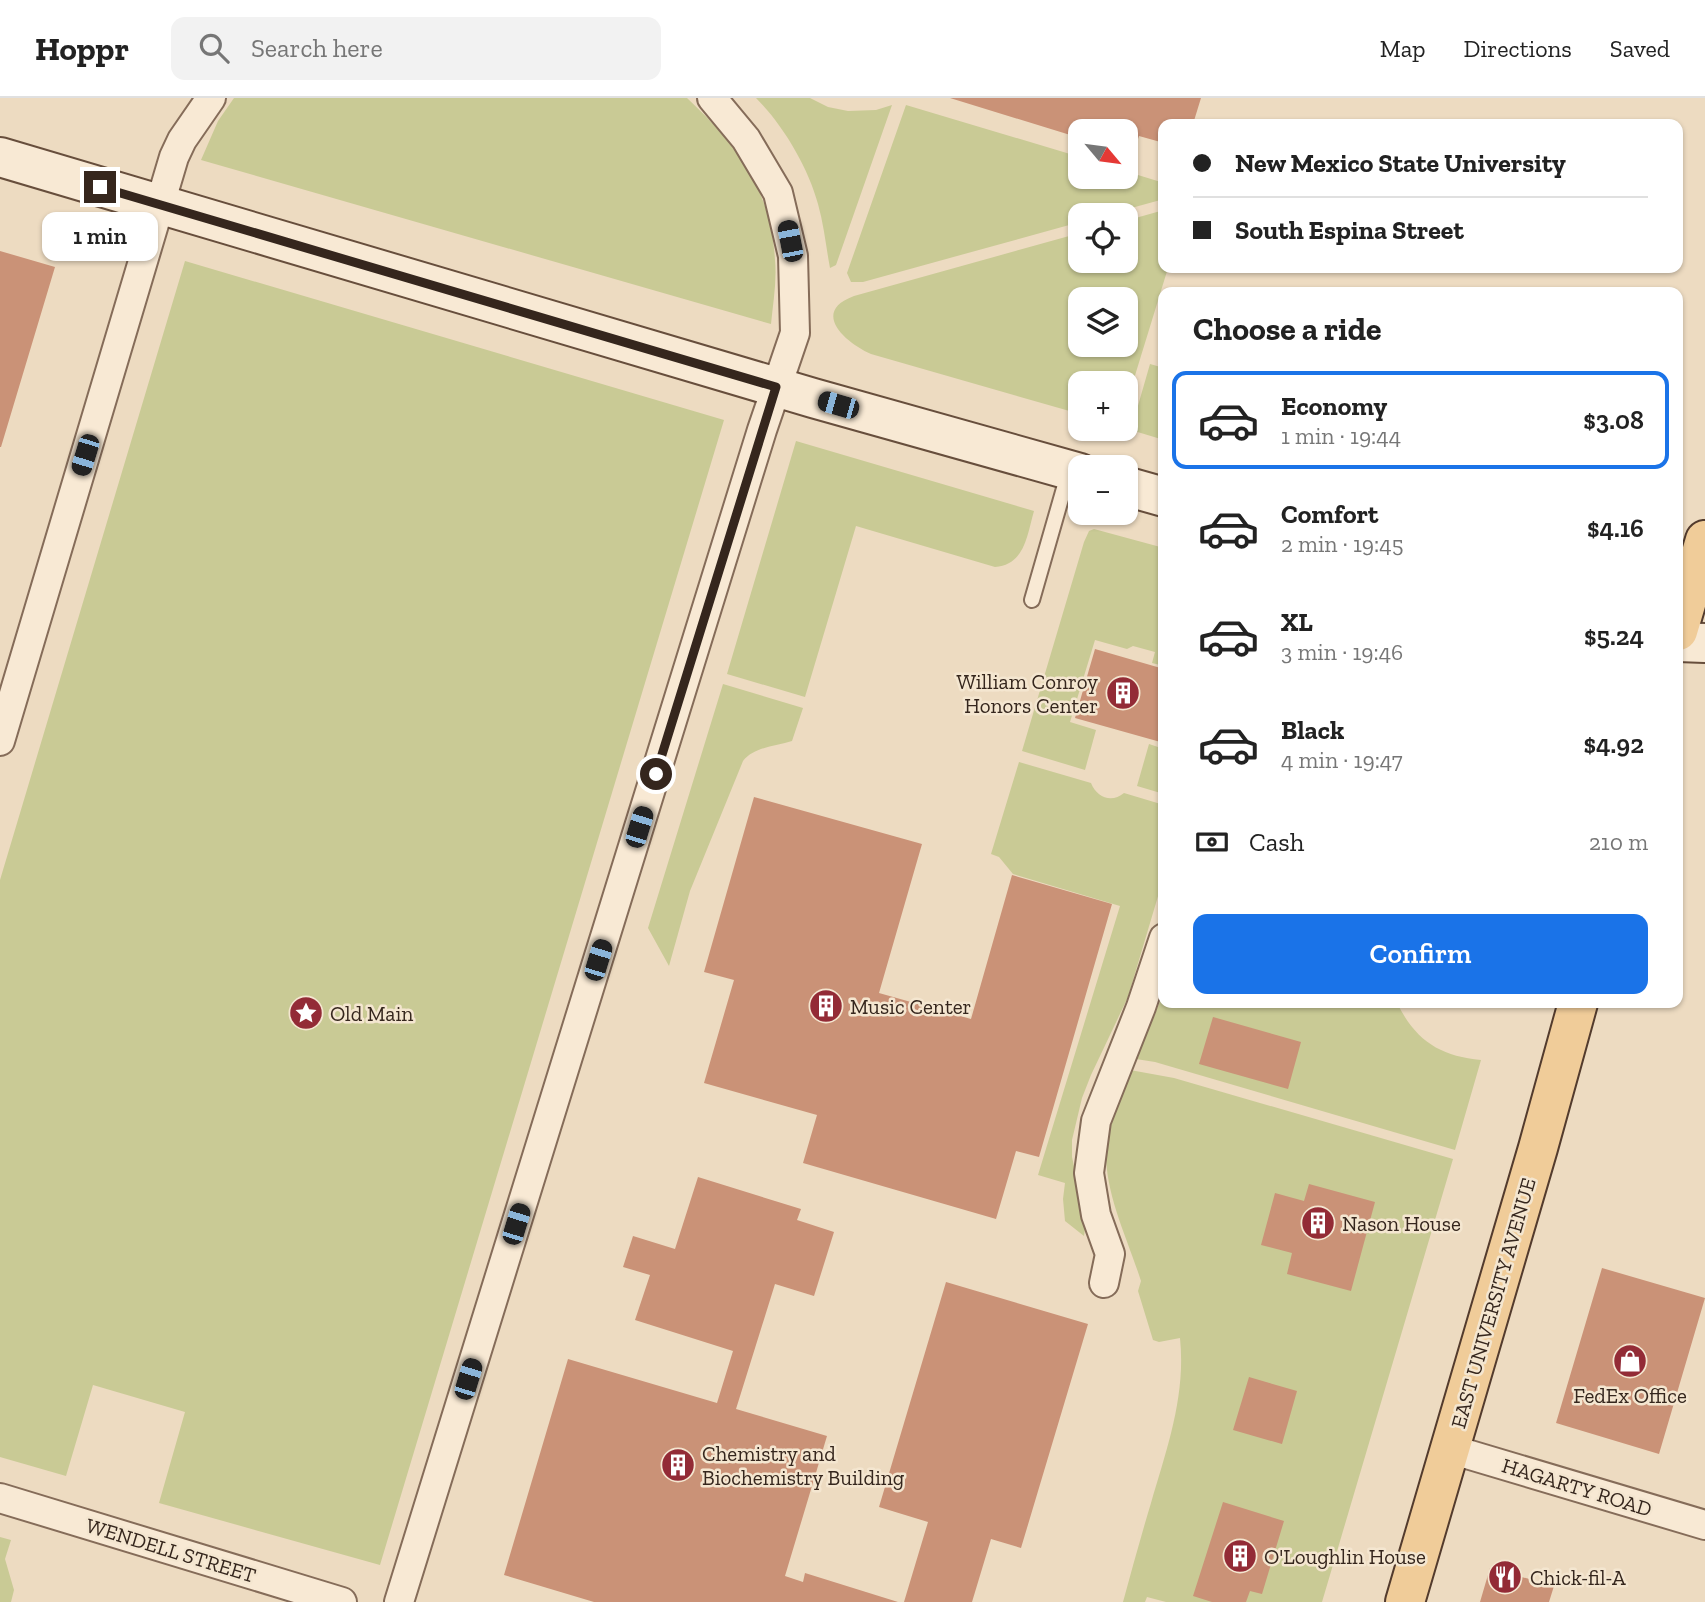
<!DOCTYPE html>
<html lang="en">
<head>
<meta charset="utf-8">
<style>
  :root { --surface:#fff; --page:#f2f2f2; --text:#222; --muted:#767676; --line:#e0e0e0; --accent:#1a73e8 }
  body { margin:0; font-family:"Zilla Slab",serif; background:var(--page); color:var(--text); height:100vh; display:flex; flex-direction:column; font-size:26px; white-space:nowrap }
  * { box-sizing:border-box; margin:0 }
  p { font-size:23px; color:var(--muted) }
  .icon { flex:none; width:38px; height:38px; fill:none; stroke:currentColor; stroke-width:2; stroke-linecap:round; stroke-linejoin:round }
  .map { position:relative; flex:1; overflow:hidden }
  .side { position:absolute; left:1158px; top:189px; width:525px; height:721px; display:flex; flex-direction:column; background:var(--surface); border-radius:14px; box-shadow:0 2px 5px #0004 }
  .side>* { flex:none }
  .top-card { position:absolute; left:1158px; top:21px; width:525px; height:154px; border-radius:14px; box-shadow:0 2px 5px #0004; display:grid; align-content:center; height:154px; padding:0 35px; background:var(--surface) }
  .needle { width:46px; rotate:119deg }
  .controls { position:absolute; left:1068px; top:21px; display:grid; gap:14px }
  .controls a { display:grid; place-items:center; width:70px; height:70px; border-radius:14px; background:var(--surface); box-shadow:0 2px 5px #0004; font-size:35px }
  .end { position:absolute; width:32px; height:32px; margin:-16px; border:9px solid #35261d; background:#fff; box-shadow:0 0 0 4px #fff }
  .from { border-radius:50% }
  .bubble { position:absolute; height:49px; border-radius:14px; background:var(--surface); box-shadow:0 2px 5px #0004; font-size:23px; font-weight:600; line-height:49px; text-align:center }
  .car { position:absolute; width:21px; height:42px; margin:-21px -10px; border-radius:9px; box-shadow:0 0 5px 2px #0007; background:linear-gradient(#222 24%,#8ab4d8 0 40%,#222 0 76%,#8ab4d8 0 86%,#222 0) }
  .top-card b { display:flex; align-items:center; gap:24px; height:66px; font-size:26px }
  .top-card b+b { border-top:2px solid var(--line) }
  .top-card i { width:18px; height:18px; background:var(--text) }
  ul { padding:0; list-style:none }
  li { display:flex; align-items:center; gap:21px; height:98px; margin:0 14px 10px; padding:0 21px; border:4px solid transparent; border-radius:14px }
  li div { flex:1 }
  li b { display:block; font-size:26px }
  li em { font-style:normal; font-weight:600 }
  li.selected { border-color:var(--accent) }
  li>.icon { width:63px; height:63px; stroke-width:1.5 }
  h2 { padding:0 35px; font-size:32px; line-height:84px }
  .pay { display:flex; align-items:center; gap:18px; height:77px; padding:0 35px; font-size:26px }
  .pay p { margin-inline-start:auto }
  .primary-button { display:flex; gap:14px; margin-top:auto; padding:14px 35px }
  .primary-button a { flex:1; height:80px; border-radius:14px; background:var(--accent); color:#fff; font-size:28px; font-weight:600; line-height:80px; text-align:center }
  header { display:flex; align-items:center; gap:42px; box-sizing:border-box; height:98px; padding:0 35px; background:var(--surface); border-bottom:2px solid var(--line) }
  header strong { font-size:33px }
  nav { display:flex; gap:38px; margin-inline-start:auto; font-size:24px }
  .search { width:490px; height:63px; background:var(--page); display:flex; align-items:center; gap:18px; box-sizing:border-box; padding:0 24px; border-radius:14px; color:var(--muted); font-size:26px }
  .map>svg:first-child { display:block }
</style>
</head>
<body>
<header>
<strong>Hoppr</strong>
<div class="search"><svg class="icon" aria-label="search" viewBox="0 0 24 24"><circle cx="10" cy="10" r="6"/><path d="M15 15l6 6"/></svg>Search here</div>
<nav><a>Map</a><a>Directions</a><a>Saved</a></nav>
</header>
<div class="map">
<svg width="1705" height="1504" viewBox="0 0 1705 1504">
  <rect width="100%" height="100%" fill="#eddbc1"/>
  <path fill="#c9ca95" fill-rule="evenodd" d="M234,0H687C737,47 771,91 775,162C777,183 773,205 771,226L201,62L218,23Z
    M756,0H810L828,9L848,13L876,12L892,7L836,167L830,170C826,149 824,127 818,106C808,69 783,27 756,0Z
    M906,7L1080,59V79H1125V73L1164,85V101L1106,117H1080V124L863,184H851L847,175Z
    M1164,112V170H1168L1125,310V285H1080V316L871,256C846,245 810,214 854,198L1080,135V163H1125V123ZM1080,201H1125V247H1080Z
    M185,163L724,322L380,1467L159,1405L185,1314L93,1287L66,1378L0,1359V782Z
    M1150,266L1164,270V342L1131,332Z
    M796,343L1034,413C1027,437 1025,467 995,469L856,428L805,599L727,576Z
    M1094,431L1164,450V568L1152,565L1155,554L1133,548L1127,551L1095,542L1070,624L1096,632L1085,672L1022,653L1084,444L1089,433Z
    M723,586L803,610L792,643C776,648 754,649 743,663L690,793L669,868L648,830Z
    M1149,646L1164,651V696L1137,688Z
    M1019,664L1091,685C1097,700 1112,705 1124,695L1164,707V778L1128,899L1091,977L1082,1000L1072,1042V1059L1086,1125L1084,1138L1065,1123L1063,1101L1065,1085L1038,1077L1120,808L1013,776L999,759L991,756Z
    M1164,894V905H1397C1416,943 1440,958 1481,962L1455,1052L1155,964L1136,961Z
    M1130,972L1174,980L1453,1061L1322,1504H1166L1147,1499L1145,1504H1123C1132,1471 1141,1438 1151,1405C1167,1350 1186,1298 1180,1240L1159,1244L1153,1242L1138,1193L1141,1183C1122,1124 1093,1075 1112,1011C1116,998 1124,985 1130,972Z
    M0,1439L11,1442L5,1461L14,1492L11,1504H0Z"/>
  <path fill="#ca9277" d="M950,0H1201L1193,26H1164V45L1139,38L1133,56L1125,53V33H1080V40Z
    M0,153L55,169L1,349H0Z
    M1095,551L1164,571V645L1075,620Z
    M754,699L922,746L879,895L971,921L1012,777L1112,806L1039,1059L1016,1053L996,1121L803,1065L817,1017L704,985L734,882L704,874Z
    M1213,919L1301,944L1288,991L1199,966Z
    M698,1079L801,1111L797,1122L834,1134L814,1198L775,1186L736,1311L827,1338L785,1478L803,1484L805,1475L898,1504H594L504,1477L568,1261L717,1305L733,1253L635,1222L650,1177L623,1169L633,1138L675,1151Z
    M1309,1086L1375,1104L1351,1193L1287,1176L1292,1155L1261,1147L1275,1095L1304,1103Z
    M1602,1170L1705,1200L1659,1356L1556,1325Z
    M946,1184L1088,1226L1021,1450L991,1441L972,1504H904L928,1424L879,1409Z
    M1249,1279L1297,1293L1282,1346L1233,1332Z
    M1223,1404L1284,1423L1262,1496L1250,1493L1246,1504H1212L1193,1498Z
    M1490,1470L1554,1488L1549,1504H1480Z"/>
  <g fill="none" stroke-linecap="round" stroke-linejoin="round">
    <g stroke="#856c59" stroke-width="18">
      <path id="lane" d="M1032,502L1069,373"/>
    </g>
    <g stroke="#856c59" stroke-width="32">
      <path id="street" d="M0,643L174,59L182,42L211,0
        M1104,1185L1110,1156L1096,1117L1089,1075L1096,1023L1141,909L1164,840
        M1450,1351L1705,1427
        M0,1400L342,1504
        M399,1504L762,332L795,235L793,158L778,95L746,41L712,0"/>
    </g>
    <g stroke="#674e3c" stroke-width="42">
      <path id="secondary" d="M0,59L813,300L1080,375
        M1125,388L1164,399
        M1678,544L1705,545"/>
    </g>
    <g stroke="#533b2d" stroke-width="42">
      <path id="primary" d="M1678,533L1705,442
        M1405,1504L1538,1050L1578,905"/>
    </g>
    <use href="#lane" stroke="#f8e9d4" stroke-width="14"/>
    <use href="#street" stroke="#f8e9d4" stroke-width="28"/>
    <use href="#secondary" stroke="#f8e9d4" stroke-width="38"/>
    <use href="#primary" stroke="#f0cc99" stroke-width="38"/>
  </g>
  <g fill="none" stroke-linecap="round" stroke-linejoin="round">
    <path stroke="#35261d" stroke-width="9" d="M100,89L776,289L656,676"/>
  </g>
  <defs>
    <g id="building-disc" transform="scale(1.75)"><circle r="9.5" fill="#932b36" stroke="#f4e6d0"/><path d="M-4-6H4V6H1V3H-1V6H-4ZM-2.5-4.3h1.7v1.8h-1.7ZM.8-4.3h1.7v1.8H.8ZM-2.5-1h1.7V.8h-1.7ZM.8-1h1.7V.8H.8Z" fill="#fff"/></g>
    <g id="sight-disc" transform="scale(1.75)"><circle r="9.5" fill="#932b36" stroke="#f4e6d0"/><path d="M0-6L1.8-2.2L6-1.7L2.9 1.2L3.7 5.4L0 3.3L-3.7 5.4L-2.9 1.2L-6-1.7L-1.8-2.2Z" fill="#fff"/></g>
    <g id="shop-disc" transform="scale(1.75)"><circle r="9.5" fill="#932b36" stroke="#f4e6d0"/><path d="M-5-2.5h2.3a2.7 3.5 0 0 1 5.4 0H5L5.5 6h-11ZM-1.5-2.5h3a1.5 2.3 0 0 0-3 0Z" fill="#fff"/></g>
    <g id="restaurant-disc" transform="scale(1.75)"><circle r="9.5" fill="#932b36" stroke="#f4e6d0"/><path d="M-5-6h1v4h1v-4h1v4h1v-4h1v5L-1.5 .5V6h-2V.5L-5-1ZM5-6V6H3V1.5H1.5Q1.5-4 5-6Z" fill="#fff"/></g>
  </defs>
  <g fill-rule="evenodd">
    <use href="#building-disc" x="1123" y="595"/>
    <use href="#building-disc" x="826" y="908"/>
    <use href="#sight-disc" x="306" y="915"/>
    <use href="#building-disc" x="1318" y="1125"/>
    <use href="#shop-disc" x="1630" y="1263"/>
    <use href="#building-disc" x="678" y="1367"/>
    <use href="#building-disc" x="1240" y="1458"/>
    <use href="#restaurant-disc" x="1505" y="1479"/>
  </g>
  <g text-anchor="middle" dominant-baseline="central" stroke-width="5" stroke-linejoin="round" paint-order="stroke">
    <g font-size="21" fill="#35261d" stroke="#f4e6d0" text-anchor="start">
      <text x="1098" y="583" text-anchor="end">William Conroy<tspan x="1098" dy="24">Honors Center</tspan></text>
      <text x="850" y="908">Music Center</text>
      <text x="330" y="915">Old Main</text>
      <text x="1342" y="1125">Nason House</text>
      <text x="1630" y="1297" text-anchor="middle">FedEx Office</text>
      <text x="702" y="1355">Chemistry and<tspan x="702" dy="24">Biochemistry Building</tspan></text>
      <text x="1264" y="1458">O'Loughlin House</text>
      <text x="1530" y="1479">Chick-fil-A</text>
    </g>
    <g font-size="21" fill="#35261d" stroke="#f4e6d0">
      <text transform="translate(1493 1205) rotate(-74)">EAST UNIVERSITY AVENUE</text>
      <text transform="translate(1577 1389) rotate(17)">HAGARTY ROAD</text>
      <text transform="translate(171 1452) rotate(17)">WENDELL STREET</text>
    </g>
  </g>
</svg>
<div class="controls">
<a><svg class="needle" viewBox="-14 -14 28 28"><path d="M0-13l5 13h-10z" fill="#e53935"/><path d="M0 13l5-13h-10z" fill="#767676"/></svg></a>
<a><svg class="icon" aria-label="locate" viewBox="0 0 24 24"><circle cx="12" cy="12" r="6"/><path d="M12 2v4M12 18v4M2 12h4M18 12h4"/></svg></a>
<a><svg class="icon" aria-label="layers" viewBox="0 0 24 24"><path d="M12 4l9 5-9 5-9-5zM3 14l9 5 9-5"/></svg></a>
<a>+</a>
<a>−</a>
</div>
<i class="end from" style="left:656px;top:676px"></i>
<i class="end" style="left:100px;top:89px"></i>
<div class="bubble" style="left:42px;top:114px;width:116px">1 min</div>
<i class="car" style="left:790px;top:143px;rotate:349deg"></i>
<i class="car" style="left:838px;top:307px;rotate:286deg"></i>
<i class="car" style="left:85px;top:357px;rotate:197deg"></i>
<i class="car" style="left:639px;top:729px;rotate:17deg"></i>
<i class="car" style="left:598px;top:862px;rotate:17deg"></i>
<i class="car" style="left:516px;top:1126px;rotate:17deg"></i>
<i class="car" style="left:468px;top:1281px;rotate:17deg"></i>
<div class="top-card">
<b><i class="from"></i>New Mexico State University</b>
<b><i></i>South Espina Street</b>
</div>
<section class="side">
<h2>Choose a ride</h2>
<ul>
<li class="selected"><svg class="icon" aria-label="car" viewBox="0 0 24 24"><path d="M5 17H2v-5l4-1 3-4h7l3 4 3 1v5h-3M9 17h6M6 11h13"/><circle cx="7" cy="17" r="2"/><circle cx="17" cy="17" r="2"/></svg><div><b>Economy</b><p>1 min · 19:44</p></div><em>$3.08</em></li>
<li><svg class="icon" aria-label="car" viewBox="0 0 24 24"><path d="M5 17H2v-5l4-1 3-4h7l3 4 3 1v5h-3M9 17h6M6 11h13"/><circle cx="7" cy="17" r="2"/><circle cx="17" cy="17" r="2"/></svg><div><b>Comfort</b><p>2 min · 19:45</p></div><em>$4.16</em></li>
<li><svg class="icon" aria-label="car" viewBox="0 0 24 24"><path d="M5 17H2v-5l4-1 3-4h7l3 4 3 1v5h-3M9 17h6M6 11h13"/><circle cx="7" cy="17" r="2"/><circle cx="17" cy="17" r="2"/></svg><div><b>XL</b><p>3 min · 19:46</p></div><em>$5.24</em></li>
<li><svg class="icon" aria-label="car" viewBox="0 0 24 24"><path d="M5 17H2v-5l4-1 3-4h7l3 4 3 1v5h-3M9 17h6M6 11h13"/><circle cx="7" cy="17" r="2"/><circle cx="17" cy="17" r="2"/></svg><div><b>Black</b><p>4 min · 19:47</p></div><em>$4.92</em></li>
</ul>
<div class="pay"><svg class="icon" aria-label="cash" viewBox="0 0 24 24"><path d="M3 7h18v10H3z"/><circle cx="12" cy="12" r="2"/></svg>Cash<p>210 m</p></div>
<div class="primary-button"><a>Confirm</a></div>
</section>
</div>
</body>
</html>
